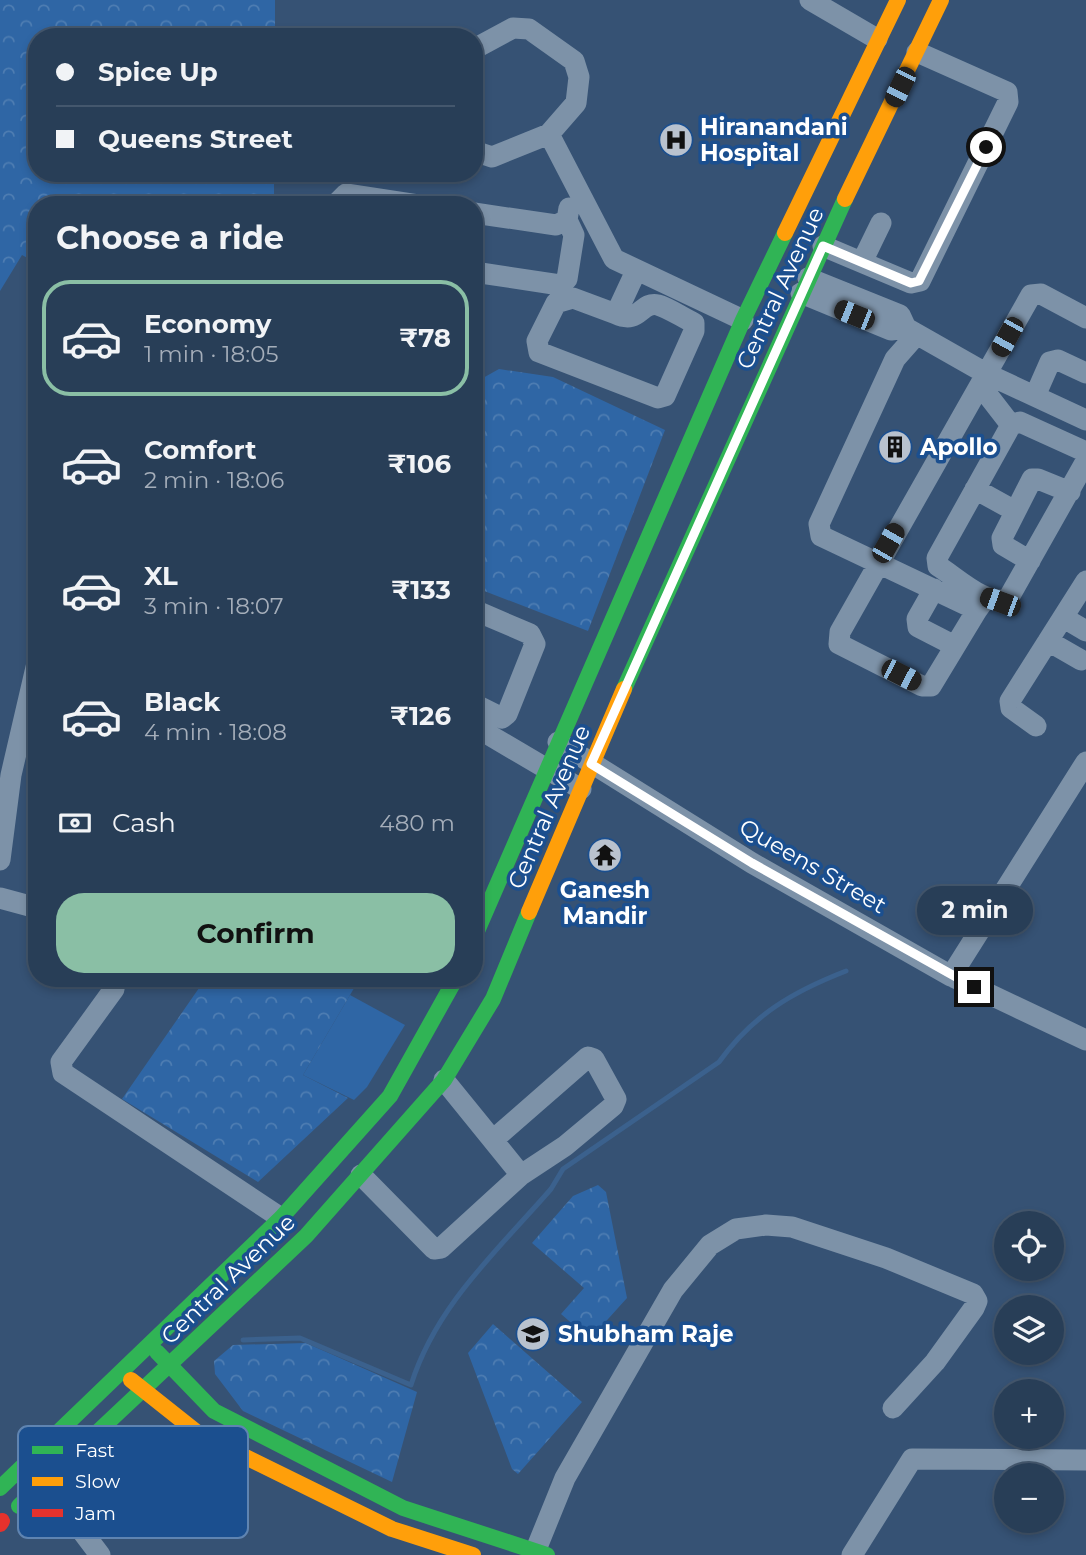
<!DOCTYPE html>
<html lang="en">
<head>
<meta charset="utf-8">
<style>
  :root { --surface:#283e57; --page:#30455d; --text:#f1f3f6; --muted:#a5aeba; --line:#44576d; --accent:#8abfa5 }
  body { margin:0; font-family:Montserrat,sans-serif; background:var(--page); color:var(--text); height:100vh; display:flex; flex-direction:column; font-size:26px; white-space:nowrap }
  * { box-sizing:border-box; margin:0 }
  p { font-size:23px; color:var(--muted) }
  .icon { flex:none; width:38px; height:38px; fill:none; stroke:currentColor; stroke-width:2; stroke-linecap:round; stroke-linejoin:round }
  .map { position:relative; flex:1; overflow:hidden }
  .details { position:absolute; left:28px; top:196px; width:455px; height:791px; display:flex; flex-direction:column; background:var(--surface); border-radius:28px; box-shadow:0 4px 10px #0003,0 0 0 2px var(--line) }
  .details>* { flex:none }
  .hud { position:absolute; left:28px; top:28px; width:455px; height:154px; border-radius:28px; box-shadow:0 4px 10px #0003,0 0 0 2px var(--line); display:grid; align-content:center; height:154px; padding:0 28px; background:var(--surface) }
  .fabs { position:absolute; left:994px; top:1211px; display:grid; gap:14px }
  .fabs a { display:grid; place-items:center; width:70px; height:70px; border-radius:50%; background:var(--surface); box-shadow:0 4px 10px #0003,0 0 0 2px var(--line); font-size:35px }
  .end { position:absolute; width:32px; height:32px; margin:-16px; border:9px solid #fff; background:#111; box-shadow:0 0 0 4px #111 }
  .from { border-radius:50% }
  .bubble { position:absolute; height:49px; border-radius:24px; background:var(--surface); box-shadow:0 4px 10px #0003,0 0 0 2px var(--line); font-size:23px; font-weight:700; line-height:49px; text-align:center }
  .car { position:absolute; width:21px; height:42px; margin:-21px -10px; border-radius:9px; box-shadow:0 0 5px 2px #0007; background:linear-gradient(#222 24%,#8ab4d8 0 40%,#222 0 76%,#8ab4d8 0 86%,#222 0) }
  .hud b { display:flex; align-items:center; gap:24px; height:66px; font-size:26px }
  .hud b+b { border-top:2px solid var(--line) }
  .hud i { width:18px; height:18px; background:var(--text) }
  ul { padding:0; list-style:none }
  li { display:flex; align-items:center; gap:21px; height:116px; margin:0 14px 10px; padding:0 14px; border:4px solid transparent; border-radius:28px }
  li div { flex:1 }
  li b { display:block; font-size:26px }
  li em { font-style:normal; font-weight:700 }
  li.selected { border-color:var(--accent) }
  li>.icon { width:63px; height:63px; stroke-width:1.5 }
  h2 { padding:0 28px; font-size:32px; line-height:84px }
  .pay { display:flex; align-items:center; gap:18px; height:77px; padding:0 28px; font-size:26px }
  .pay p { margin-inline-start:auto }
  .action { display:flex; gap:14px; margin-top:auto; padding:14px 28px }
  .action a { flex:1; height:80px; border-radius:28px; background:var(--accent); color:#111; font-size:28px; font-weight:700; line-height:80px; text-align:center }
  .map>svg:first-child { display:block }
</style>
</head>
<body>
<div class="map">
<svg width="1086" height="1555" viewBox="0 0 1086 1555">
  <defs>
    <pattern id="forest-crowns" width="20" height="18" patternUnits="userSpaceOnUse" patternTransform="scale(1.75)"><rect width="20" height="18" fill="#2f66a5"/><path d="M2 6a3 3 0 1 1 6 0M12 15a3 3 0 1 1 6 0" fill="none" stroke="#4e7db2"/></pattern>
  </defs>
  <rect width="100%" height="100%" fill="#365274"/>
  <path fill="#2f66a5" d="M350,995L405,1025L367,1087L354,1100L303,1075Z"/>
  <path fill="url(#forest-crowns)" d="M0,0H275V37H37V173H274V205H37V263L22,255L0,291Z
    M499,369L553,377L665,430L588,631L474,587V383Z
    M206,978H360L303,1075L348,1098L258,1182L122,1099Z
    M598,1185L606,1192L627,1298L590,1339L561,1314L584,1288L532,1243L573,1196Z
    M493,1324L582,1402L518,1474L512,1469L468,1353Z
    M306,1343L417,1392L392,1482L243,1411L215,1374L214,1361L233,1345Z"/>
  <g fill="none" stroke-linecap="round" stroke-linejoin="round">
    <path stroke="#3b618d" stroke-width="5" d="M243,1340L300,1338L411,1385C436,1305 498,1250 551,1189L563,1169L719,1062C753,1015 792,992 846,971"/>
    <path stroke="#7d92a8" stroke-width="21" d="M810,0L877,39
      M474,49L513,28L529,29L574,61L579,77L576,103L549,134L492,157L474,151
      M549,134L614,259L743,320
      M335,205L346,194L418,205
      M474,213L556,225L567,220L569,208
      M823,246L911,283L920,281L1008,102L1007,92L917,52
      M862,262L881,223
      M474,272L560,285L567,279L574,235L567,220
      M808,278L900,315L906,328
      M801,293L891,330L906,328L987,374L1086,420
      M616,314C640,325 640,301 658,305C669,308 683,318 694,323V331L665,396L658,398L539,352L537,341L556,303L573,298L616,314L636,271
      M917,334L895,359L819,524L821,536L977,610L985,599
      M980,385L1011,425
      M1035,396L1050,362L1058,360L1086,373
      M1086,452L1020,422L1011,425L937,558L938,566C956,577 987,607 1008,599L1086,461
      M975,489L1015,511
      M1030,561L1003,545L1002,538L1032,479H1038L1070,492
      M934,589L917,619L918,627L955,646
      M474,610L530,634L535,644L507,714L502,718L474,704
      M977,610L931,686H922L839,644L840,632L1031,295L1041,294L1086,318
      M1064,618L1086,631
      M1048,641L1081,660
      M474,726L581,789
      M1036,726L1011,708L1010,701L1086,581
      M558,742L752,863L951,976L1086,1040
      M0,860L11,775L37,663
      M0,898L37,908
      M951,976L1086,762
      M115,978L114,989L61,1062L63,1073L281,1218
      M444,1080L521,1175L565,1146L613,1106L616,1099L594,1059L588,1057L493,1140
      M361,1175L434,1249L441,1248L521,1175
      M45,1482L100,1555
      M535,1552L565,1478L673,1290L710,1245L736,1229L766,1225L792,1227L886,1258L973,1294L977,1301L974,1308L935,1362L893,1408
      M852,1555L912,1459L1086,1460"/>
    <path stroke="#30b455" stroke-width="16" d="M624,689L845,199
      M474,938L743,320L785,233
      M157,1352L214,1411L403,1508L547,1555
      M0,1488L281,1218L390,1096L456,978
      M19,1506L306,1236L444,1080L493,999L529,912"/>
    <path stroke="#ff9f0a" stroke-width="16" d="M845,199L941,0
      M785,233L898,0
      M529,912L624,689
      M131,1380L199,1434L392,1529L473,1555"/>
    <path stroke="#e5322d" stroke-width="16" d="M0,1524L2,1521"/>
  </g>
  <g fill="none" stroke-linecap="round" stroke-linejoin="round">
    <path stroke="#fff" stroke-width="9" d="M974,987L752,863L591,764L823,246L911,283L919,281L986,147"/>
  </g>
  <defs>
    <g id="hospital-disc" transform="scale(1.75)"><circle r="9.5" fill="#b9c2ce" stroke="#1b4f8f"/><path d="M-5-5h3v3.5h4V-5h3V5h-3V1.5h-4V5h-3Z" fill="#111"/></g>
    <g id="building-disc" transform="scale(1.75)"><circle r="9.5" fill="#b9c2ce" stroke="#1b4f8f"/><path d="M-4-6H4V6H1V3H-1V6H-4ZM-2.5-4.3h1.7v1.8h-1.7ZM.8-4.3h1.7v1.8H.8ZM-2.5-1h1.7V.8h-1.7ZM.8-1h1.7V.8H.8Z" fill="#111"/></g>
    <g id="temple-disc" transform="scale(1.75)"><circle r="9.5" fill="#b9c2ce" stroke="#1b4f8f"/><path d="M0-6L5-2H3V0L6.5 2.5H4V6H1.5V3h-3V6H-4V2.5H-6.5L-3 0V-2H-5Z" fill="#111"/></g>
    <g id="university-disc" transform="scale(1.75)"><circle r="9.5" fill="#b9c2ce" stroke="#1b4f8f"/><path d="M0-5L7-2L0 1L-7-2ZM-4 1L0 2.5L4 1V4Q0 6-4 4Z" fill="#111"/></g>
  </defs>
  <g fill-rule="evenodd">
    <use href="#hospital-disc" x="676" y="140"/>
    <use href="#building-disc" x="895" y="447"/>
    <use href="#temple-disc" x="605" y="855"/>
    <use href="#university-disc" x="533" y="1334"/>
  </g>
  <g text-anchor="middle" dominant-baseline="central" stroke-width="7" stroke-linejoin="round" paint-order="stroke">
    <g font-size="23" font-weight="bold" fill="#fff" stroke="#1b4f8f" text-anchor="start">
      <text x="700" y="127">Hiranandani<tspan x="700" dy="26">Hospital</tspan></text>
      <text x="920" y="447">Apollo</text>
      <text x="605" y="890" text-anchor="middle">Ganesh<tspan x="605" dy="26">Mandir</tspan></text>
      <text x="558" y="1334">Shubham Raje</text>
    </g>
    <g font-size="23" fill="#fff" stroke="#1b4f8f">
      <text transform="translate(780 288) rotate(-65)">Central Avenue</text>
      <text transform="translate(549 807) rotate(-67)">Central Avenue</text>
      <text transform="translate(813 866) rotate(30)">Queens Street</text>
      <text transform="translate(228 1279) rotate(-44)">Central Avenue</text>
    </g>
  </g>
  <rect x="18" y="1426" width="230" height="112" rx="10" fill="#1b4f8f" stroke="#5f84b1" stroke-width="2"/>
  <rect x="32" y="1446" width="31" height="8" fill="#30b455"/>
  <rect x="32" y="1477" width="31" height="9" fill="#ff9f0a"/>
  <rect x="32" y="1509" width="31" height="8" fill="#e5322d"/>
  <g font-size="19" fill="#fff">
    <text x="75" y="1457">Fast</text>
    <text x="75" y="1488">Slow</text>
    <text x="75" y="1520">Jam</text>
  </g>
</svg>
<div class="fabs">
<a><svg class="icon" aria-label="locate" viewBox="0 0 24 24"><circle cx="12" cy="12" r="6"/><path d="M12 2v4M12 18v4M2 12h4M18 12h4"/></svg></a>
<a><svg class="icon" aria-label="layers" viewBox="0 0 24 24"><path d="M12 4l9 5-9 5-9-5zM3 14l9 5 9-5"/></svg></a>
<a>+</a>
<a>−</a>
</div>
<i class="end from" style="left:986px;top:147px"></i>
<i class="end" style="left:974px;top:987px"></i>
<div class="bubble" style="left:917px;top:886px;width:116px">2 min</div>
<i class="car" style="left:900px;top:87px;rotate:206deg"></i>
<i class="car" style="left:854px;top:315px;rotate:292deg"></i>
<i class="car" style="left:1007px;top:337px;rotate:209deg"></i>
<i class="car" style="left:888px;top:543px;rotate:30deg"></i>
<i class="car" style="left:1000px;top:602px;rotate:290deg"></i>
<i class="car" style="left:901px;top:675px;rotate:117deg"></i>
<div class="hud">
<b><i class="from"></i>Spice Up</b>
<b><i></i>Queens Street</b>
</div>
<section class="details">
<h2>Choose a ride</h2>
<ul>
<li class="selected"><svg class="icon" aria-label="car" viewBox="0 0 24 24"><path d="M5 17H2v-5l4-1 3-4h7l3 4 3 1v5h-3M9 17h6M6 11h13"/><circle cx="7" cy="17" r="2"/><circle cx="17" cy="17" r="2"/></svg><div><b>Economy</b><p>1 min · 18:05</p></div><em>₹78</em></li>
<li><svg class="icon" aria-label="car" viewBox="0 0 24 24"><path d="M5 17H2v-5l4-1 3-4h7l3 4 3 1v5h-3M9 17h6M6 11h13"/><circle cx="7" cy="17" r="2"/><circle cx="17" cy="17" r="2"/></svg><div><b>Comfort</b><p>2 min · 18:06</p></div><em>₹106</em></li>
<li><svg class="icon" aria-label="car" viewBox="0 0 24 24"><path d="M5 17H2v-5l4-1 3-4h7l3 4 3 1v5h-3M9 17h6M6 11h13"/><circle cx="7" cy="17" r="2"/><circle cx="17" cy="17" r="2"/></svg><div><b>XL</b><p>3 min · 18:07</p></div><em>₹133</em></li>
<li><svg class="icon" aria-label="car" viewBox="0 0 24 24"><path d="M5 17H2v-5l4-1 3-4h7l3 4 3 1v5h-3M9 17h6M6 11h13"/><circle cx="7" cy="17" r="2"/><circle cx="17" cy="17" r="2"/></svg><div><b>Black</b><p>4 min · 18:08</p></div><em>₹126</em></li>
</ul>
<div class="pay"><svg class="icon" aria-label="cash" viewBox="0 0 24 24"><path d="M3 7h18v10H3z"/><circle cx="12" cy="12" r="2"/></svg>Cash<p>480 m</p></div>
<div class="action"><a>Confirm</a></div>
</section>
</div>
</body>
</html>
